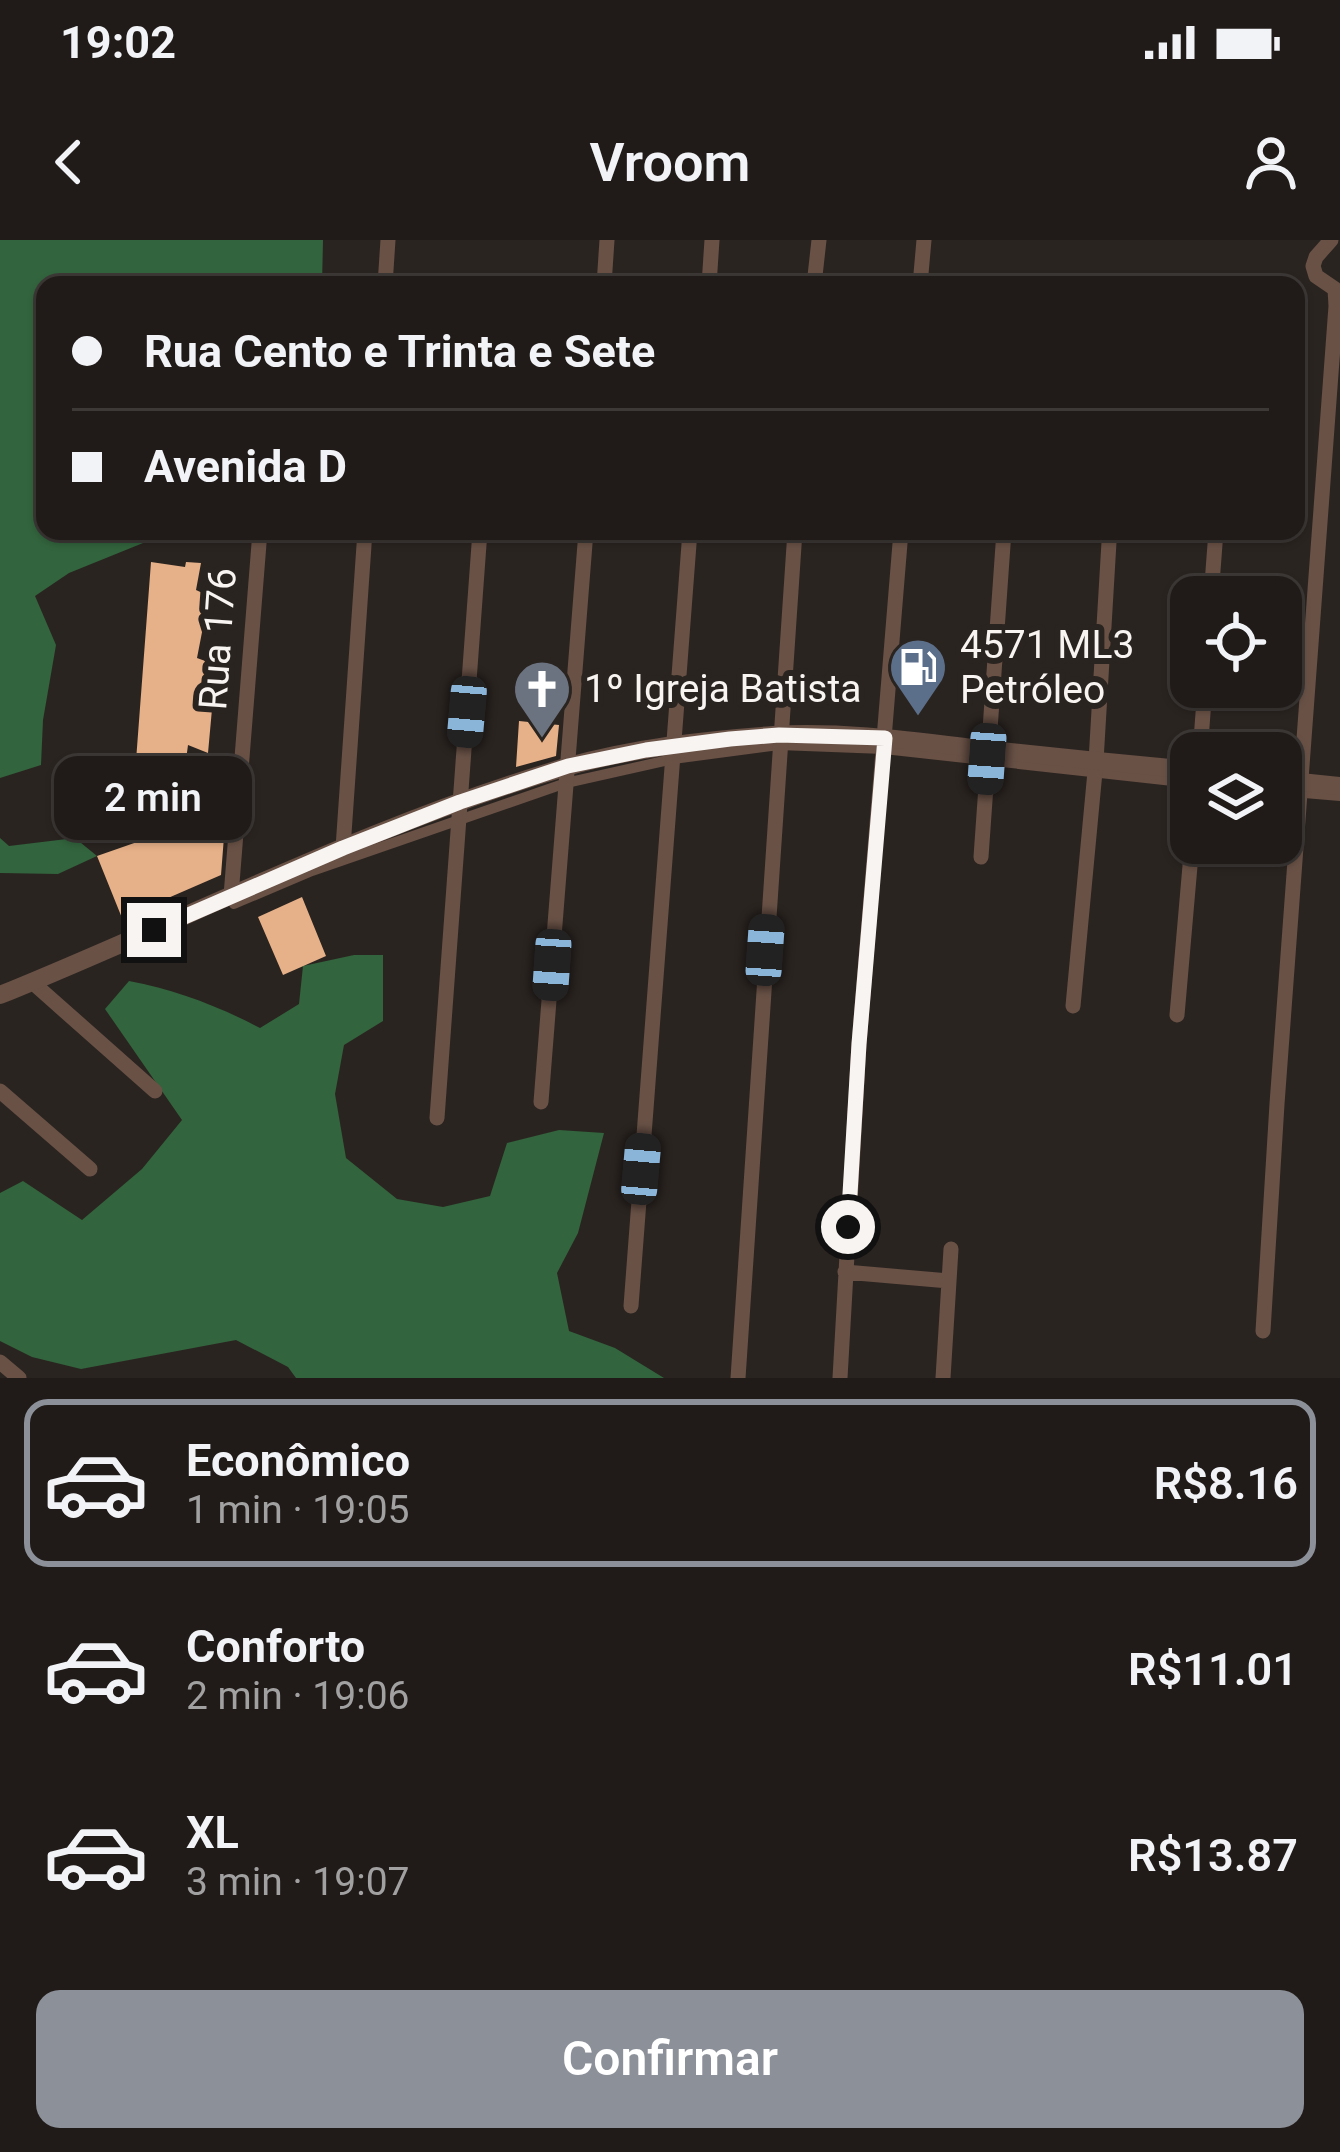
<!DOCTYPE html>
<html lang="pt">
<head>
<meta charset="utf-8">
<style>
  :root { --surface:#201b18; --page:#282421; --text:#f1f3f6; --muted:#a2a1a2; --line:#3d3937; --accent:#8c9099 }
  body { margin:0; font-family:Roboto,sans-serif; background:var(--page); color:var(--text); height:100vh; display:flex; flex-direction:column; font-size:45px; white-space:nowrap }
  * { box-sizing:border-box; margin:0 }
  p { font-size:39px; color:var(--muted) }
  .icon { flex:none; width:66px; height:66px; fill:none; stroke:currentColor; stroke-width:2; stroke-linecap:round; stroke-linejoin:round }
  .map { position:relative; height:1138px; overflow:hidden }
  .panel { display:flex; flex-direction:column; background:var(--surface); flex:1 }
  .panel>* { flex:none }
  .hud { position:absolute; left:36px; top:36px; width:1269px; height:264px; border-radius:24px; box-shadow:0 3px 9px #0004,0 0 0 3px var(--line); display:grid; align-content:center; height:264px; padding:0 36px; background:var(--surface) }
  .buttons { position:absolute; left:1170px; top:336px; display:grid; gap:24px }
  .buttons a { display:grid; place-items:center; width:132px; height:132px; border-radius:24px; background:var(--surface); box-shadow:0 3px 9px #0004,0 0 0 3px var(--line); font-size:60px }
  .end { position:absolute; width:54px; height:54px; margin:-27px; border:15px solid #f8f4f1; background:#111; box-shadow:0 0 0 6px #111 }
  .from { border-radius:50% }
  .bubble { position:absolute; height:84px; border-radius:24px; background:var(--surface); box-shadow:0 3px 9px #0004,0 0 0 3px var(--line); font-size:39px; font-weight:600; line-height:84px; text-align:center }
  .car { position:absolute; width:36px; height:72px; margin:-36px -18px; border-radius:15px; box-shadow:0 0 9px 3px #0007; background:linear-gradient(#222 24%,#8ab4d8 0 40%,#222 0 76%,#8ab4d8 0 86%,#222 0) }
  .hud b { display:flex; align-items:center; gap:42px; height:114px; font-size:45px }
  .hud b+b { border-top:3px solid var(--line) }
  .hud i { width:30px; height:30px; background:var(--text) }
  ul { padding:21px 0 0; list-style:none }
  li { display:flex; align-items:center; gap:36px; height:168px; margin:0 24px 18px; padding:0 12px; border:6px solid transparent; border-radius:24px }
  li div { flex:1 }
  li b { display:block; font-size:45px }
  li em { font-style:normal; font-weight:600 }
  li.selected { border-color:var(--accent) }
  li>.icon { width:108px; height:108px; stroke-width:1.5 }
  .action { display:flex; gap:24px; margin-top:auto; padding:24px 36px }
  .action a { flex:1; height:138px; border-radius:24px; background:var(--accent); color:#fff; font-size:48px; font-weight:600; line-height:138px; text-align:center }
  .status { display:flex; justify-content:space-between; align-items:center; height:84px; padding:0 60px; background:var(--surface); direction:ltr }
  .status svg { height:33px; fill:currentColor }
  header { display:flex; justify-content:space-between; align-items:center; height:156px; padding:0 36px; background:var(--surface); font-size:54px; font-weight:600 }
  .map>svg:first-child { display:block }
</style>
</head>
<body>
<div class="status"><b>19:02</b><svg viewBox="0 0 49 12"><path d="M0 12V9h3v3zM5 12V6h3v6zM10 12V3h3v9zM15 12V0h3v12zM26 1h20v11H26zM47 4h2v5h-2z"/></svg></div>
<header><svg class="icon" aria-label="back" viewBox="0 0 24 24"><path d="M15 5l-7 7 7 7"/></svg>Vroom<svg class="icon" aria-label="person" viewBox="0 0 24 24"><circle cx="12" cy="8" r="4"/><path d="M4 21q1-7 8-7t8 7"/></svg></header>
<div class="map">
<svg width="1340" height="1138" viewBox="0 0 1340 1138">
  <rect width="100%" height="100%" fill="#2a2420"/>
  <path fill="#32643d" d="M0,0H323L322,45H45V291H155L148,301L69,333L35,356L56,405L43,480L41,525L0,538Z
    M75,598L97,616L58,634L0,633V598L9,606Z
    M354,715H383V781L344,805L335,854L346,918L397,959L443,967L490,956L507,903L559,890L604,893L578,993L557,1033L569,1091L615,1108L664,1138H296L288,1127L236,1100L81,1129L32,1117L0,1101V953L23,941L82,980L142,929L182,880L105,769L129,741C176,750 218,766 260,788L299,764L303,726Z"/>
  <path fill="#e6b088" d="M151,322L185,327L186,322L201,323L196,350L209,356L197,418L216,425L208,513L188,505L186,520L159,517L157,539L135,534Z
    M519,481L559,485L556,516L516,527Z
    M226,571L221,635L122,678L97,616Z
    M302,657L326,716L283,735L258,677Z"/>
  <g fill="none" stroke-linecap="round" stroke-linejoin="round">
    <path stroke="#695146" stroke-width="10" d="M1281,551L1340,556
      M234,664L312,631L566,543L673,519L779,505L884,509L1191,543"/>
    <path stroke="#695146" stroke-width="15" d="M385,45L388,0
      M604,45L607,0
      M709,45L712,0
      M814,45L819,0
      M920,45L924,0
      M1211,357L1216,291
      M1200,513L1205,447
      M343,608L365,291
      M981,617L1004,291
      M231,656L260,291
      M32,742L155,851
      M1073,766L1096,521L1109,302
      M1177,775L1192,603
      M0,851L90,929
      M541,862L586,291
      M437,878L480,291
      M845,1032L949,1041
      M631,1066L690,291
      M1263,1091L1277,864L1336,66L1335,49L1316,36L1313,26L1316,17L1331,0
      M0,1122L19,1138
      M738,1138L795,291
      M840,1138L859,804L901,291
      M943,1138L951,1009"/>
    <path stroke="#695146" stroke-width="18" d="M1281,540L1340,546
      M0,755C188,679 371,584 566,527C633,508 704,500 773,495C840,491 907,500 973,508C1046,516 1118,523 1191,530"/>
  </g>
  <g fill="none" stroke-linecap="round" stroke-linejoin="round">
    <path stroke="#f8f4f1" stroke-width="15" d="M154,690L343,608L460,562L568,526L646,510L730,499L779,495L885,498L859,804L848,987"/>
  </g>
  <defs>
    <g id="fuel-pin" transform="scale(3)"><path d="M0 17L-7.5 6A9.5 9.5 0 1 1 7.5 6Z" fill="#5c6f8a" stroke="#2a2420"/><path d="M-5.5-6h7V0h2V4h1.3V-2.5L3-4.5l.8-.8L6-3V5H2.5V1h-1V6h-7ZM-4.2-4.7v3.2H.2V-4.7Z" fill="#fff"/></g>
    <g id="church-pin" transform="scale(3)"><path d="M0 17L-7.5 6A9.5 9.5 0 1 1 7.5 6Z" fill="#6b7280" stroke="#2a2420"/><path d="M-1.2-6h2.4v3.5h3.3v2.4h-3.3V6h-2.4V-.1h-3.3v-2.4h3.3Z" fill="#fff"/></g>
  </defs>
  <g fill-rule="evenodd">
    <use href="#fuel-pin" x="918" y="427"/>
    <use href="#church-pin" x="542" y="449"/>
  </g>
  <g text-anchor="middle" dominant-baseline="central" stroke-width="12" stroke-linejoin="round" paint-order="stroke">
    <g font-size="39" fill="#f8f4f1" stroke="#2a2420">
      <text transform="translate(218 399) rotate(-86)">Rua 176</text>
    </g>
    <g font-size="39" fill="#f8f4f1" stroke="#2a2420" text-anchor="start">
      <text x="960" y="405">4571 ML3<tspan x="960" dy="45">Petróleo</tspan></text>
      <text x="584" y="449">1º Igreja Batista</text>
    </g>
  </g>
</svg>
<div class="buttons">
<a><svg class="icon" aria-label="locate" viewBox="0 0 24 24"><circle cx="12" cy="12" r="6"/><path d="M12 2v4M12 18v4M2 12h4M18 12h4"/></svg></a>
<a><svg class="icon" aria-label="layers" viewBox="0 0 24 24"><path d="M12 4l9 5-9 5-9-5zM3 14l9 5 9-5"/></svg></a>
</div>
<i class="end from" style="left:848px;top:987px"></i>
<i class="end" style="left:154px;top:690px"></i>
<div class="bubble" style="left:54px;top:516px;width:198px">2 min</div>
<i class="car" style="left:467px;top:472px;rotate:185deg"></i>
<i class="car" style="left:987px;top:519px;rotate:184deg"></i>
<i class="car" style="left:765px;top:710px;rotate:4deg"></i>
<i class="car" style="left:552px;top:725px;rotate:184deg"></i>
<i class="car" style="left:641px;top:929px;rotate:5deg"></i>
<div class="hud">
<b><i class="from"></i>Rua Cento e Trinta e Sete</b>
<b><i></i>Avenida D</b>
</div>
</div>
<section class="panel">
<ul>
<li class="selected"><svg class="icon" aria-label="car" viewBox="0 0 24 24"><path d="M5 17H2v-5l4-1 3-4h7l3 4 3 1v5h-3M9 17h6M6 11h13"/><circle cx="7" cy="17" r="2"/><circle cx="17" cy="17" r="2"/></svg><div><b>Econômico</b><p>1 min · 19:05</p></div><em>R$8.16</em></li>
<li><svg class="icon" aria-label="car" viewBox="0 0 24 24"><path d="M5 17H2v-5l4-1 3-4h7l3 4 3 1v5h-3M9 17h6M6 11h13"/><circle cx="7" cy="17" r="2"/><circle cx="17" cy="17" r="2"/></svg><div><b>Conforto</b><p>2 min · 19:06</p></div><em>R$11.01</em></li>
<li><svg class="icon" aria-label="car" viewBox="0 0 24 24"><path d="M5 17H2v-5l4-1 3-4h7l3 4 3 1v5h-3M9 17h6M6 11h13"/><circle cx="7" cy="17" r="2"/><circle cx="17" cy="17" r="2"/></svg><div><b>XL</b><p>3 min · 19:07</p></div><em>R$13.87</em></li>
</ul>
<div class="action"><a>Confirmar</a></div>
</section>
</body>
</html>
